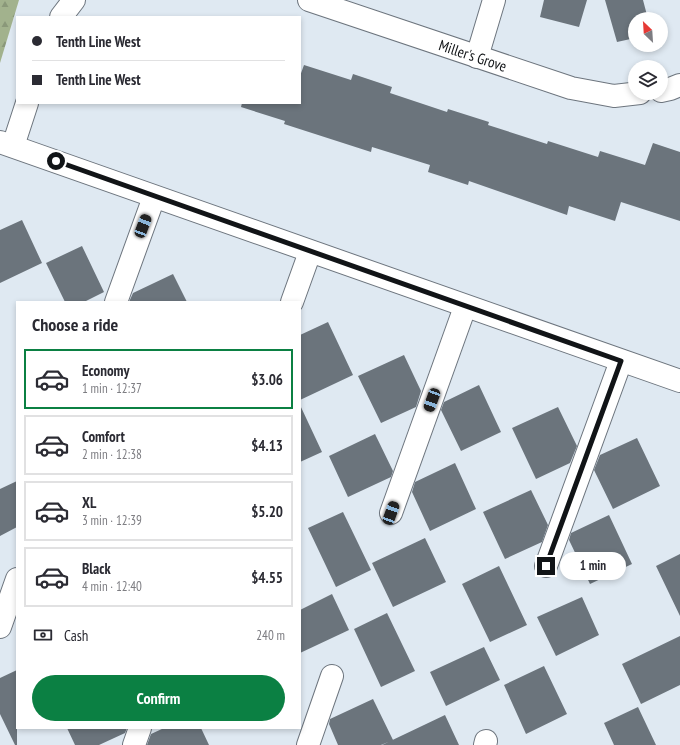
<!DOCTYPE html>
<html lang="en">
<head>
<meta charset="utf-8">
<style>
  :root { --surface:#fff; --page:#f7f7f7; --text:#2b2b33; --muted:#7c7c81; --line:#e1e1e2; --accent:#0b8043 }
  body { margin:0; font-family:"PT Sans Narrow",sans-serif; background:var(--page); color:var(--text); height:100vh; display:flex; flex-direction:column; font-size:15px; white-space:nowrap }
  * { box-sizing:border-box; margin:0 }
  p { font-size:13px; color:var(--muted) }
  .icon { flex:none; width:22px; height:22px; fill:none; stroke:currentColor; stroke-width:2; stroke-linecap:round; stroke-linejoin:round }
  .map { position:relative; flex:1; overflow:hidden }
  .sheet { position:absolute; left:16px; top:301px; width:285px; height:428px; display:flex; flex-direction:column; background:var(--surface); border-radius:0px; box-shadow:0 2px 6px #0003 }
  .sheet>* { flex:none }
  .guide { position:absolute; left:16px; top:16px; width:285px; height:88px; border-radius:0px; box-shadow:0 2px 6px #0003; display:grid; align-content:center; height:88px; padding:0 16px; background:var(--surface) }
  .needle { width:26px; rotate:335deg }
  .tools { position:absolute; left:628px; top:12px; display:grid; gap:8px }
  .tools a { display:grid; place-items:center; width:40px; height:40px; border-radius:50%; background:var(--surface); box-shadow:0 2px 6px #0003; font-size:20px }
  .end { position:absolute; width:18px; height:18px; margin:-9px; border:5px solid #111417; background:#fff; box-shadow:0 0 0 2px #fff }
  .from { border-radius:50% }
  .bubble { position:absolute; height:28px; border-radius:14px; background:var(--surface); box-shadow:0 2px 6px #0003; font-size:13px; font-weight:800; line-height:28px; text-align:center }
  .car { position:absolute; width:12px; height:24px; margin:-12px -6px; border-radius:5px; box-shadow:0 0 3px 1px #0007; background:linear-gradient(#222 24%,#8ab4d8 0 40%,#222 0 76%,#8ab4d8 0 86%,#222 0) }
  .guide b { display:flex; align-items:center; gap:14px; height:38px; font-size:15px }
  .guide b+b { border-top:1px solid var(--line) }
  .guide i { width:10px; height:10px; background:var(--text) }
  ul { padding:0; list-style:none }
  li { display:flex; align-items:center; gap:12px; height:60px; margin:0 8px 6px; padding:0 8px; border:2px solid var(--line); border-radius:0px }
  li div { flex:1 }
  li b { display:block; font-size:15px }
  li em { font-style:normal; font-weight:800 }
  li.on { border-color:var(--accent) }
  li>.icon { width:36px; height:36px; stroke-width:1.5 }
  h2 { padding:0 16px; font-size:18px; line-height:48px }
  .pay { display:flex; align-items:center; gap:10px; height:44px; padding:0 16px; font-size:15px }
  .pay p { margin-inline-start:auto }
  .cta { display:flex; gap:8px; margin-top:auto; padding:8px 16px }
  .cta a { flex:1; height:46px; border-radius:24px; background:var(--accent); color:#fff; font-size:16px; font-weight:800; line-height:46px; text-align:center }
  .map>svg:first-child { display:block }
</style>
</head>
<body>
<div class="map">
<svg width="680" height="745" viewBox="0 0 680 745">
  <defs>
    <pattern id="forest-firs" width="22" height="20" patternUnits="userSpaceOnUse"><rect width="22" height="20" fill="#a2b28d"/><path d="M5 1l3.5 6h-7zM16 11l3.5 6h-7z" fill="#8a9879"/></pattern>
  </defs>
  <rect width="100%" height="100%" fill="#dfe9f2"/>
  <path fill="url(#forest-firs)" d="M0,0H19L0,63Z"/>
  <path fill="#6b747c" d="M544,0H587L579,27L540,17Z
    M605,0H643L648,19H635V38L617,42Z
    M304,65L351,80L353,74L392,87L390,93L447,112L448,109L489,122L488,125L547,144L548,141L598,157L600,151L645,165L653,143L680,152V221L621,202L615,221L569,206L567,215L469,181L468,185L428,172L430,165L372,147L371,152L284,124L285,121L241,107L242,103H300V76Z
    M22,220L42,263L0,283V230Z
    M82,246L104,292L84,302H65L46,263Z
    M173,274L187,302H129L133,293Z
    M328,322L353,375L300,400V335Z
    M404,355L421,391L416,407L381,423L358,376Z
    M479,385L501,432L461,451L441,410L444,402Z
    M300,405L322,452L300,462Z
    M558,407L577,446L570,463L536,479L512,428Z
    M375,434L393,471L391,477L348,497L329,456Z
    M637,438L660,486L613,509L594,470L600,455Z
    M455,463L476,509L430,531L412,492L415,482Z
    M17,481V527L0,536V489Z
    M531,490L548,525L542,542L505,559L483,512Z
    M343,512L371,570L336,587L308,528Z
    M609,515L632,564L590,584L569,540L571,533Z
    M425,538L446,582L393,607L372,563Z
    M680,554V616L656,566Z
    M499,566L527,625L490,642L462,584Z
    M332,594L349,630L300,653V610Z
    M582,597L599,635L556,656L537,617Z
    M387,613L415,671L381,687L354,629Z
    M680,636V685L641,704L622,664Z
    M484,647L500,680L446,706L430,672Z
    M544,666L567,714L526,734L504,685Z
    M17,670V745H15L0,714V678Z
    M373,699L393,740L381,745H338L329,724L330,719Z
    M638,707L656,745H614L604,723Z
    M445,715L459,745H382Z
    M67,728H127L125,733L99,745H75Z
    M164,728H201L209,745H147L151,734Z"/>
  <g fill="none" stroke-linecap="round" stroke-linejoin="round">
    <g stroke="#6d757e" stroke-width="24">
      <g id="minor">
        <path id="s1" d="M309,0L571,88L614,96L640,93"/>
        <path d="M61,17L74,0"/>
        <path d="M477,57L494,0"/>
        <path d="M661,91L670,89L680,85"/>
        <path d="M0,142L680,381"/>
        <path d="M13,146L27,103"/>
        <path d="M116,302L154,197"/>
        <path d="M292,302L310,252"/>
        <path d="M391,513L465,307"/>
        <path d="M546,566L621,361"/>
        <path d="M0,627L17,579"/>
        <path d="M134,745L140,728"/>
        <path d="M308,745L332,676"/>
        <path d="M485,745L486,741"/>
      </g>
    </g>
    <use href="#minor" stroke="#fff" stroke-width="22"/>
  </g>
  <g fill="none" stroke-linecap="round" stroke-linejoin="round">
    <path stroke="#111417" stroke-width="5" d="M56,161L621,361L546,566"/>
  </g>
  <g text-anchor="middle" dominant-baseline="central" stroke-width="3" stroke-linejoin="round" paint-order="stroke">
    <g font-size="15" fill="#111417" stroke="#dfe9f2">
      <text stroke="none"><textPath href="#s1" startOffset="173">Miller's Grove</textPath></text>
    </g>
  </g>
</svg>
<div class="tools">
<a><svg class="needle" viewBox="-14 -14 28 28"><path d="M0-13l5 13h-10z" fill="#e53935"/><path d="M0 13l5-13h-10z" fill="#7c7c81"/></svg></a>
<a><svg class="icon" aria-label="layers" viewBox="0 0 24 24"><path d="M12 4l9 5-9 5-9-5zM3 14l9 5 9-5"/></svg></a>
</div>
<i class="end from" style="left:56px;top:161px"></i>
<i class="end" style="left:546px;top:566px"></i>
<div class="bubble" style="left:560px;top:552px;width:66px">1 min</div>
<i class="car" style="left:143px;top:226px;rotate:21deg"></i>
<i class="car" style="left:432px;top:400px;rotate:200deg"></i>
<i class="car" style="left:391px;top:513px;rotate:20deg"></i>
<div class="guide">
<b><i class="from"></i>Tenth Line West</b>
<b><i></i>Tenth Line West</b>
</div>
<section class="sheet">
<h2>Choose a ride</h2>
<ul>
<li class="on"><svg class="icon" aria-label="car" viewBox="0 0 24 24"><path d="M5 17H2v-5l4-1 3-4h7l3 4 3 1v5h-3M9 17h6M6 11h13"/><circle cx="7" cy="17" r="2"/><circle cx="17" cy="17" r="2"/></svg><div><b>Economy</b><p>1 min · 12:37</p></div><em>$3.06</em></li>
<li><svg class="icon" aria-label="car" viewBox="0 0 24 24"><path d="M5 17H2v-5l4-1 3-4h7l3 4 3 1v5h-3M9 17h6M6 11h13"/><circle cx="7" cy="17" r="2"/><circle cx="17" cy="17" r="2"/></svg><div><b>Comfort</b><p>2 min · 12:38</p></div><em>$4.13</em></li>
<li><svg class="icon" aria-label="car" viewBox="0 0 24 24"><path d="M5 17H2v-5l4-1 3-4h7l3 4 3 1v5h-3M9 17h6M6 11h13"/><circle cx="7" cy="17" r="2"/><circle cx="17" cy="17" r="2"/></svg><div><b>XL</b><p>3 min · 12:39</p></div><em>$5.20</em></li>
<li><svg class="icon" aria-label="car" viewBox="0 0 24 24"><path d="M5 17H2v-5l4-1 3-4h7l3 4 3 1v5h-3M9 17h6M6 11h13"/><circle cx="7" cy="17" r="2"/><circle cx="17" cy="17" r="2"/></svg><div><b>Black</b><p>4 min · 12:40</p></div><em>$4.55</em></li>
</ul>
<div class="pay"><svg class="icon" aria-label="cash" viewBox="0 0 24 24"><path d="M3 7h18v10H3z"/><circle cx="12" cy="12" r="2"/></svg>Cash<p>240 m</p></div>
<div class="cta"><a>Confirm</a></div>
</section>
</div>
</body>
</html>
